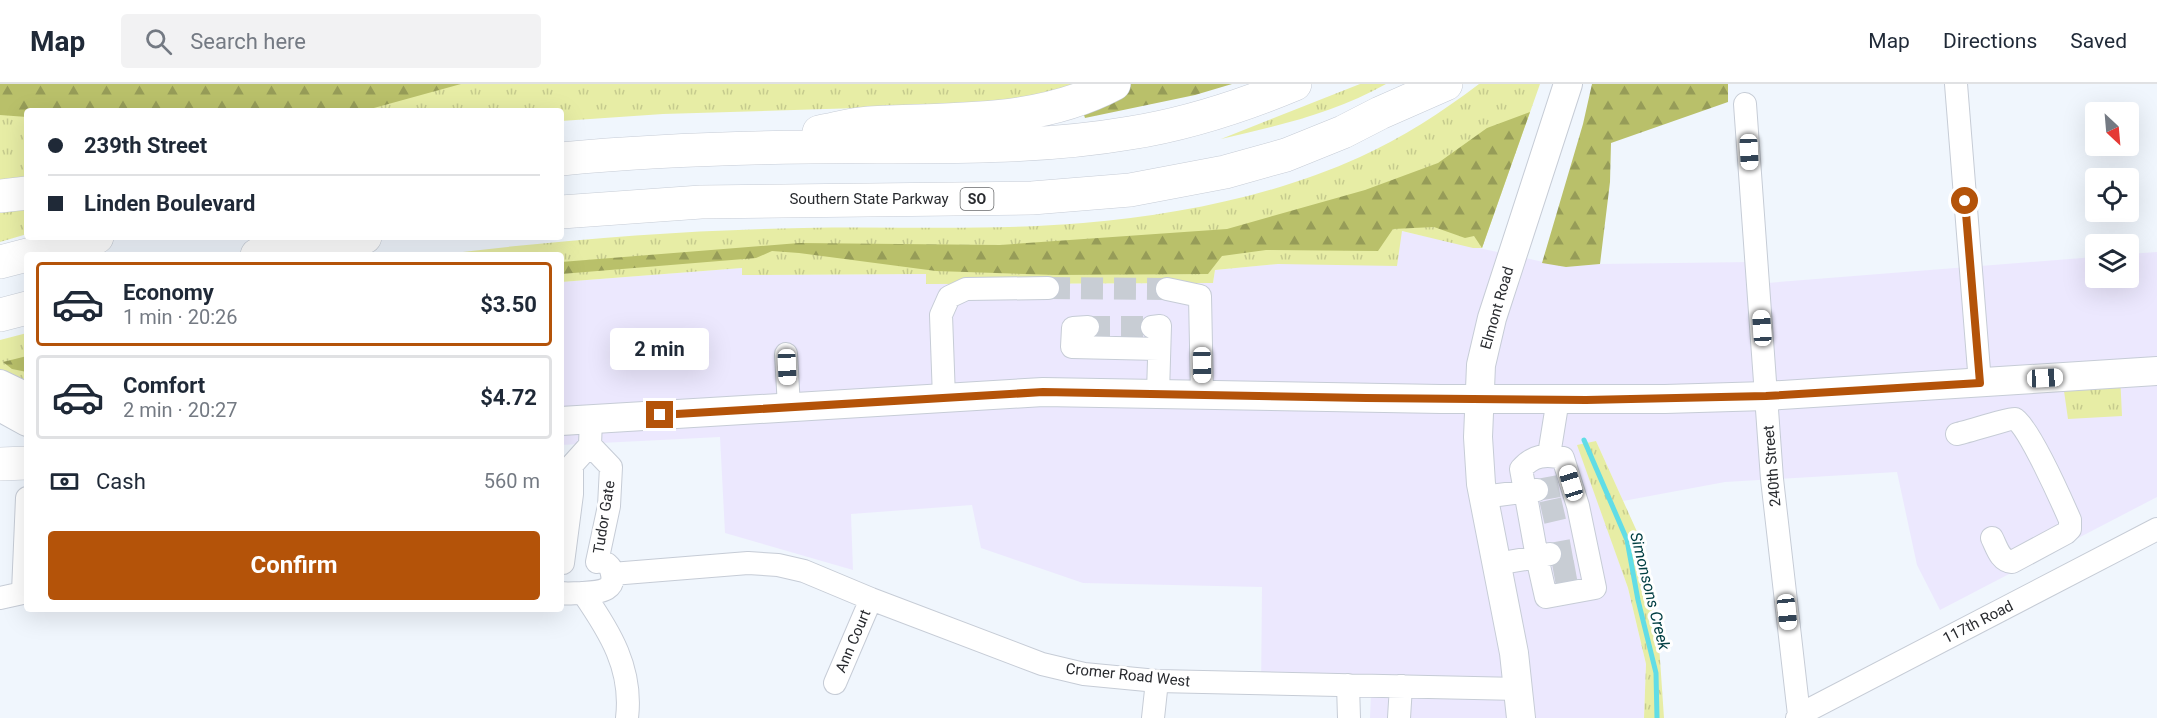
<!DOCTYPE html>
<html lang="en">
<head>
<meta charset="utf-8">
<style>
  :root { --surface:#fff; --page:#f2f2f3; --text:#1f2937; --muted:#747a83; --line:#e0e1e3; --accent:#b45309 }
  body { margin:0; font-family:Roboto,sans-serif; background:var(--page); color:var(--text); height:100vh; display:flex; flex-direction:column; font-size:22px; white-space:nowrap }
  * { box-sizing:border-box; margin:0 }
  p { font-size:20px; color:var(--muted) }
  .icon { flex:none; width:33px; height:33px; fill:none; stroke:currentColor; stroke-width:2; stroke-linecap:round; stroke-linejoin:round }
  .map { position:relative; flex:1; overflow:hidden }
  .side { position:absolute; left:24px; top:168px; width:540px; height:360px; display:flex; flex-direction:column; background:var(--surface); border-radius:6px; box-shadow:0 6px 24px #0002 }
  .side>* { flex:none }
  .banner { position:absolute; left:24px; top:24px; width:540px; height:132px; border-radius:6px; box-shadow:0 6px 24px #0002; display:grid; align-content:center; height:132px; padding:0 24px; background:var(--surface) }
  .needle { width:39px; rotate:154deg }
  .controls { position:absolute; left:2085px; top:18px; display:grid; gap:12px }
  .controls a { display:grid; place-items:center; width:54px; height:54px; border-radius:6px; background:var(--surface); box-shadow:0 6px 24px #0002; font-size:30px }
  .end { position:absolute; width:27px; height:27px; margin:-14px; border:8px solid #b45309; background:#fff; box-shadow:0 0 0 3px #fff }
  .from { border-radius:50% }
  .bubble { position:absolute; height:42px; border-radius:6px; background:var(--surface); box-shadow:0 6px 24px #0002; font-size:20px; font-weight:700; line-height:42px; text-align:center }
  .car { position:absolute; width:18px; height:36px; margin:-18px -9px; border-radius:8px; box-shadow:0 0 4px 2px #0007; background:linear-gradient(#fff 24%,#345 0 40%,#fff 0 76%,#345 0 86%,#fff 0) }
  .banner b { display:flex; align-items:center; gap:21px; height:57px; font-size:22px }
  .banner b+b { border-top:2px solid var(--line) }
  .banner i { width:15px; height:15px; background:var(--text) }
  ul { padding:10px 0 0; list-style:none }
  li { display:flex; align-items:center; gap:18px; height:84px; margin:0 12px 9px; padding:0 12px; border:3px solid var(--line); border-radius:6px }
  li div { flex:1 }
  li b { display:block; font-size:22px }
  li em { font-style:normal; font-weight:700 }
  li.current { border-color:var(--accent) }
  li>.icon { width:54px; height:54px; stroke-width:1.5 }
  .pay { display:flex; align-items:center; gap:15px; height:66px; padding:0 24px; font-size:22px }
  .pay p { margin-inline-start:auto }
  .button { display:flex; gap:12px; margin-top:auto; padding:12px 24px }
  .button a { flex:1; height:69px; border-radius:6px; background:var(--accent); color:#fff; font-size:24px; font-weight:700; line-height:69px; text-align:center }
  header { display:flex; align-items:center; gap:36px; box-sizing:border-box; height:84px; padding:0 30px; background:var(--surface); border-bottom:2px solid var(--line) }
  header strong { font-size:28px }
  nav { display:flex; gap:33px; margin-inline-start:auto; font-size:21px }
  .search { width:420px; height:54px; background:var(--page); display:flex; align-items:center; gap:15px; box-sizing:border-box; padding:0 21px; border-radius:6px; color:var(--muted); font-size:22px }
  .map>svg:first-child { display:block }
</style>
</head>
<body>
<header>
<strong>Map</strong>
<div class="search"><svg class="icon" aria-label="search" viewBox="0 0 24 24"><circle cx="10" cy="10" r="6"/><path d="M15 15l6 6"/></svg>Search here</div>
<nav><a>Map</a><a>Directions</a><a>Saved</a></nav>
</header>
<div class="map">
<svg width="2157" height="634" viewBox="0 0 2157 634">
  <defs>
    <pattern id="grass-tufts" width="24" height="20" patternUnits="userSpaceOnUse" patternTransform="scale(1.5)"><rect width="24" height="20" fill="#e7eda5"/><path d="M3 7l-1-3M5 7V3M7 7l1-3M15 17l-1-3M17 17v-4M19 17l1-3" fill="none" stroke="#c6cb8e"/></pattern>
    <pattern id="forest-firs" width="22" height="20" patternUnits="userSpaceOnUse" patternTransform="scale(1.5)"><rect width="22" height="20" fill="#b9c06a"/><path d="M5 1l3.5 6h-7zM16 11l3.5 6h-7z" fill="#969c58"/></pattern>
  </defs>
  <rect width="100%" height="100%" fill="#f0f6fd"/>
  <path fill="#ece8fe" d="M1401,147L1566,183L1600,180L1752,178L1754,200L2095,173L2096,194H2128L2129,170L2157,168V413L1940,526L1917,481L1897,388L1725,398L1623,417L1596,357L1578,362L1628,504L1646,580L1644,634H1370L1371,610L1261,608L1262,503L1083,499L981,464L972,421L851,430L853,486L725,449L720,353L561,361V198L742,184V191L926,190V200L1213,199L1215,186L1278,180Z"/>
  <path fill="url(#grass-tufts)" d="M0,0H1093L1055,16L922,22L663,30L561,37V27H27V101L0,103Z
    M1360,0H1386C1335,29 1277,42 1221,55Z
    M1479,0H1540L1482,164H1473L1402,147L1397,182L1278,180L1215,186L1213,199L926,200V190L742,191V184L561,198V171H437C559,156 680,146 803,144C896,142 990,147 1083,139C1177,131 1274,112 1360,73C1402,54 1442,28 1479,0Z
    M27,118V150L0,158V122Z
    M27,249V300L0,288V256Z
    M2120,290L2122,332L2068,335L2062,293Z
    M1596,357L1639,452L1658,546L1664,634H1644L1646,580L1628,504L1577,361Z"/>
  <path fill="url(#forest-firs)" d="M0,0H461L363,27H27V33L0,31Z
    M1131,0H1232L1195,11L1085,34L1082,25Z
    M1592,0H1728V18L1611,59L1610,98L1600,180L1566,183L1542,179L1583,40Z
    M1530,28L1482,164L1474,152L1465,154L1434,143L1393,145L1378,167L1266,166L1222,172L1208,190L1056,191L936,187L799,169L772,167L756,174L561,190V178L799,159L1000,161L1227,145L1365,106L1438,79L1487,44Z
    M27,272V288L12,285L3,278Z"/>
  <g fill="none" stroke-linecap="round" stroke-linejoin="round">
    <path stroke="#61dde6" stroke-width="5" d="M1584,356L1627,456L1638,516L1656,589L1657,634"/>
    <path stroke="#c8cdd4" stroke-width="22" stroke-dasharray="22 11" stroke-linecap="butt" d="M1048,204L1167,205
      M1088,243H1152
      M1537,406L1559,402
      M1542,429L1564,424
      M1550,470L1572,466
      M1554,491L1576,487"/>
    <g stroke="#c6ccd6" stroke-width="24">
      <path id="minor" d="M1956,0L1980,299
        M1745,20L1772,395L1799,631L1797,634
        M1167,205L1200,212L1202,311
        M1088,243L1073,244L1072,263L1159,265
        M1152,243L1160,242L1158,309
        M786,270L789,323
        M944,314L941,231L949,213L966,205L1048,204
        M1957,350C1967,348 2010,334 2015,335C2027,339 2063,420 2070,436V445L2066,449L2012,478C2000,477 1997,464 1992,454
        M590,361L611,383L609,422L597,478
        M1549,371L1558,315
        M1483,413L1537,406
        M563,479L572,410V381L590,361L591,335
        M1496,480L1537,473L1546,513L1595,504L1578,422L1563,374C1546,370 1533,371 1521,385L1537,473L1550,470
        M612,490L748,479L778,481L804,487L871,515L1042,580L1084,590L1157,597L1519,605
        M23,508L27,414
        M561,509C568,510 574,509 581,509C600,508 619,508 610,483L607,480
        M583,509C610,548 633,585 627,634
        M0,514L27,508
        M835,599L871,515
        M1348,601L1349,634
        M1799,631L2157,445
        M1153,634L1157,597
        M1399,634L1401,602"/>
    </g>
    <g stroke="#c6ccd6" stroke-width="30">
      <path id="major" d="M0,300L27,313
        M0,323L27,338
        M561,337L1043,308L1441,315H1665L1766,312L2157,287
        M1521,634L1514,569L1481,400L1478,353L1481,281L1492,234L1568,0"/>
    </g>
    <g stroke="#c6ccd6" stroke-width="34">
      <path id="highway" d="M819,48C836,45 852,40 869,39C953,34 1037,41 1114,0
        M561,75C644,67 727,64 810,63C917,62 1025,67 1130,49C1187,40 1242,22 1295,0
        M0,112L27,109
        M561,128L701,118L1032,114L1130,106L1225,88L1286,71L1343,48L1380,29L1446,0
        M257,171L365,153
        M0,178L97,153
        M0,231L27,224
        M0,380L27,379"/>
    </g>
    <use href="#minor" stroke="#fff" stroke-width="22"/>
    <use href="#major" stroke="#fff" stroke-width="28"/>
    <use href="#highway" stroke="#fff" stroke-width="33"/>
  </g>
  <g fill="none" stroke-linecap="round" stroke-linejoin="round">
    <path stroke="#b45309" stroke-width="8" d="M660,331L1043,308L1366,314L1586,316L1766,312L1980,299L1965,117"/>
  </g>
  <g text-anchor="middle" dominant-baseline="central" stroke-width="6" stroke-linejoin="round" paint-order="stroke">
    <rect fill="#fff" stroke="#696b6d" stroke-width="1.5" x="960.5" y="104" width="33" height="22" rx="4.5"/>
    <g font-size="14" font-weight="bold" fill="#292b2f">
      <text x="977" y="115">SO</text>
    </g>
    <g font-size="15" fill="#292b2f" stroke="#fff">
      <text x="869" y="115">Southern State Parkway</text>
      <text transform="translate(1497 224) rotate(-74)">Elmont Road</text>
      <text transform="translate(1772 382) rotate(-95)">240th Street</text>
      <text transform="translate(604 433) rotate(-81)">Tudor Gate</text>
      <text transform="translate(1978 538) rotate(-27)">117th Road</text>
      <text transform="translate(853 557) rotate(-67)">Ann Court</text>
      <text transform="translate(1128 591) rotate(6)">Cromer Road West</text>
    </g>
    <g font-size="16" font-style="italic" fill="#034044" stroke="#fff">
      <text transform="translate(1650 507) rotate(76)">Simonsons Creek</text>
    </g>
  </g>
</svg>
<div class="controls">
<a><svg class="needle" viewBox="-14 -14 28 28"><path d="M0-13l5 13h-10z" fill="#e53935"/><path d="M0 13l5-13h-10z" fill="#747a83"/></svg></a>
<a><svg class="icon" aria-label="locate" viewBox="0 0 24 24"><circle cx="12" cy="12" r="6"/><path d="M12 2v4M12 18v4M2 12h4M18 12h4"/></svg></a>
<a><svg class="icon" aria-label="layers" viewBox="0 0 24 24"><path d="M12 4l9 5-9 5-9-5zM3 14l9 5 9-5"/></svg></a>
</div>
<i class="end from" style="left:1965px;top:117px"></i>
<i class="end" style="left:660px;top:331px"></i>
<div class="bubble" style="left:610px;top:244px;width:99px">2 min</div>
<i class="car" style="left:1749px;top:68px;rotate:177deg"></i>
<i class="car" style="left:1762px;top:244px;rotate:356deg"></i>
<i class="car" style="left:1202px;top:281px;rotate:179deg"></i>
<i class="car" style="left:787px;top:283px;rotate:178deg"></i>
<i class="car" style="left:2045px;top:294px;rotate:87deg"></i>
<i class="car" style="left:1571px;top:399px;rotate:343deg"></i>
<i class="car" style="left:1787px;top:528px;rotate:174deg"></i>
<div class="banner">
<b><i class="from"></i>239th Street</b>
<b><i></i>Linden Boulevard</b>
</div>
<section class="side">
<ul>
<li class="current"><svg class="icon" aria-label="car" viewBox="0 0 24 24"><path d="M5 17H2v-5l4-1 3-4h7l3 4 3 1v5h-3M9 17h6M6 11h13"/><circle cx="7" cy="17" r="2"/><circle cx="17" cy="17" r="2"/></svg><div><b>Economy</b><p>1 min · 20:26</p></div><em>$3.50</em></li>
<li><svg class="icon" aria-label="car" viewBox="0 0 24 24"><path d="M5 17H2v-5l4-1 3-4h7l3 4 3 1v5h-3M9 17h6M6 11h13"/><circle cx="7" cy="17" r="2"/><circle cx="17" cy="17" r="2"/></svg><div><b>Comfort</b><p>2 min · 20:27</p></div><em>$4.72</em></li>
</ul>
<div class="pay"><svg class="icon" aria-label="cash" viewBox="0 0 24 24"><path d="M3 7h18v10H3z"/><circle cx="12" cy="12" r="2"/></svg>Cash<p>560 m</p></div>
<div class="button"><a>Confirm</a></div>
</section>
</div>
</body>
</html>
